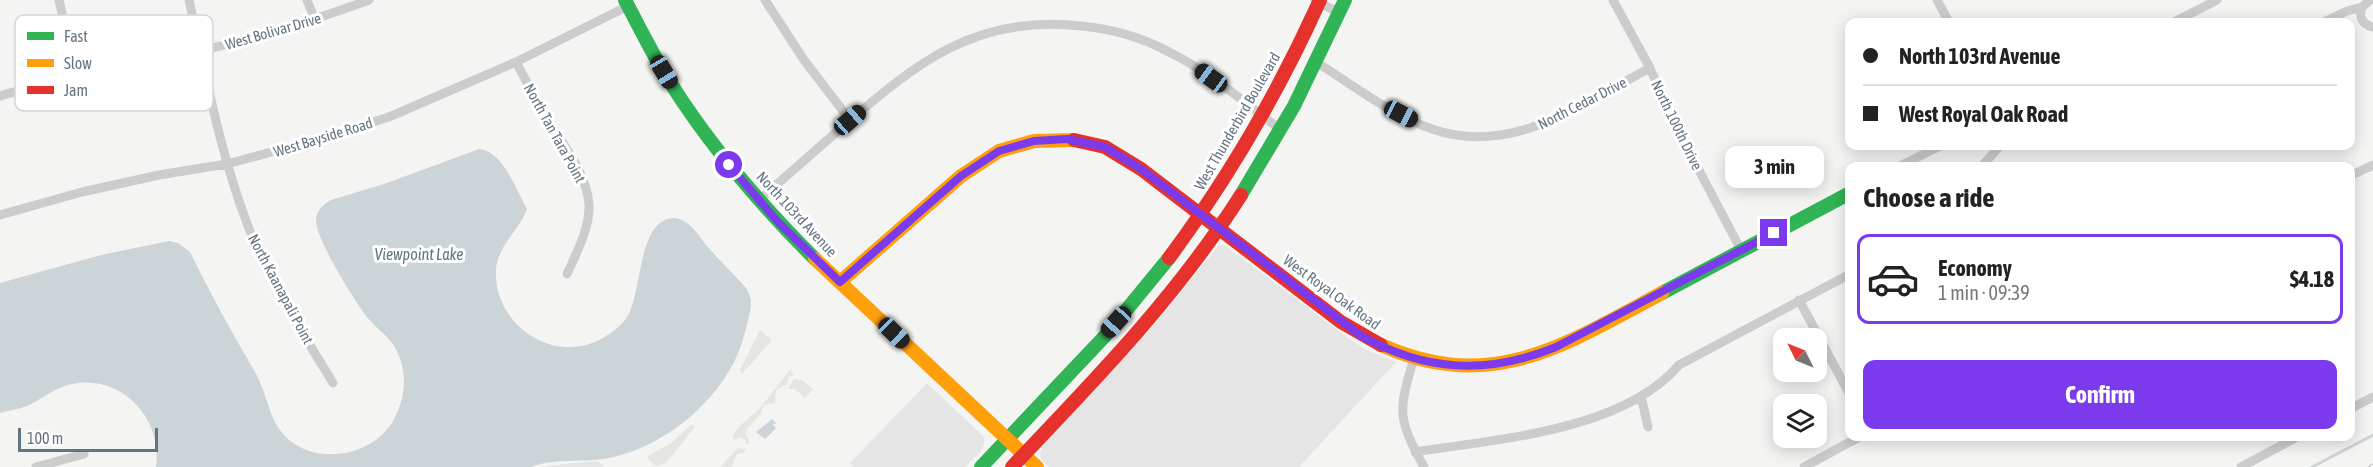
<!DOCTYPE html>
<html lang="en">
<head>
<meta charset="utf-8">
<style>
  :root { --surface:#fff; --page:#f2f2f2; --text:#222; --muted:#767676; --line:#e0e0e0; --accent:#7c3aed }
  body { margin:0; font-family:"Asap Condensed",sans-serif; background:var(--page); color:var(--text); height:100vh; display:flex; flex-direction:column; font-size:22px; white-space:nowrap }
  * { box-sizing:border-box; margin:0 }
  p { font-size:20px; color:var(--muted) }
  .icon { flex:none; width:33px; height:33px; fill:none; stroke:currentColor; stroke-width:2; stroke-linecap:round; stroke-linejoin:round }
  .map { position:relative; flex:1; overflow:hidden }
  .side { position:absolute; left:1845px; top:162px; width:510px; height:279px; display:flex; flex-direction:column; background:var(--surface); border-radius:12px; box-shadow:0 3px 15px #0003 }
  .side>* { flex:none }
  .guide { position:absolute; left:1845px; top:18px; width:510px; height:132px; border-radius:12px; box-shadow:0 3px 15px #0003; display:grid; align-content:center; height:132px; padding:0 18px; background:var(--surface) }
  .needle { width:39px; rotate:313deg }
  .fabs { position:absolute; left:1773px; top:328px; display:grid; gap:12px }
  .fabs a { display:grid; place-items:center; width:54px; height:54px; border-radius:12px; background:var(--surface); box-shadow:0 3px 15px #0003; font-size:30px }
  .scale { position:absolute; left:18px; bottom:15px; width:140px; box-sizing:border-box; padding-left:6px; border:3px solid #647582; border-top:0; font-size:16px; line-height:21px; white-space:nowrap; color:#647582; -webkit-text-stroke:4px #fff; paint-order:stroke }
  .end { position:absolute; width:27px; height:27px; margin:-14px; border:8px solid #7c3aed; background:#fff; box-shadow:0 0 0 3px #fff }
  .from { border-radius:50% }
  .bubble { position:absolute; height:42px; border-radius:12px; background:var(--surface); box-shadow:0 3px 15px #0003; font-size:20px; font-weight:700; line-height:42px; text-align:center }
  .car { position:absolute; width:18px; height:36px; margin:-18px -9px; border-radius:8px; box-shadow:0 0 4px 2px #0007; background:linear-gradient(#222 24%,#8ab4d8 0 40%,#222 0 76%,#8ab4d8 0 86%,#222 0) }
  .guide b { display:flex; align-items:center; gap:21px; height:57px; font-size:22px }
  .guide b+b { border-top:2px solid var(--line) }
  .guide i { width:15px; height:15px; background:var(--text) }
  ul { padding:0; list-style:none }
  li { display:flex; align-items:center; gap:18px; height:90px; margin:0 12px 9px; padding:0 6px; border:3px solid transparent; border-radius:12px }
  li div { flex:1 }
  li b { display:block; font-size:22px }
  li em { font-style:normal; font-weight:700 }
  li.selected { border-color:var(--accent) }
  li>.icon { width:54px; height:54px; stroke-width:1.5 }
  h2 { padding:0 18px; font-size:27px; line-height:72px }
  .action { display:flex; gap:12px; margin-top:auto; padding:12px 18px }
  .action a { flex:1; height:69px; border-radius:12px; background:var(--accent); color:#fff; font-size:24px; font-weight:700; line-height:69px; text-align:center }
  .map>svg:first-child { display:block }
</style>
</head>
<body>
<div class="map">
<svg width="2373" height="467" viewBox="0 0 2373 467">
  <rect width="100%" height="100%" fill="#f4f4f2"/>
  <path fill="#e4e5e4" d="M1219,245H1224L1352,341L1369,351L1396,362L1299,467H1049L1041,459L1040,453L1045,443L1154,325Z
    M927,383L984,437V445L980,452L965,467H854L850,463Z
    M598,461L604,467H540L575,463Z"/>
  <path fill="#e4e7e0" d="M760,330L772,340L742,374L740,370Z
    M790,370L794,375L789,377L787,384L776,390L775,403L764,405L761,414L746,430L748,431L745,434L749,439V444H746L745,440L740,437L733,440C732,429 753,415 759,409C769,398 779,383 790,370Z
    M794,379L802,380L813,389L805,398L795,389H788Z
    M692,424L695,427L666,463L656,466L648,459V456L671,443Z
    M738,448L746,449L743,453L737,454L732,467H720Z"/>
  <path fill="#ccd4d7" d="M479,149C503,151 516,190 527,209C519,231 498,245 496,269C493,321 546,362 595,342C606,337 620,328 627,317C642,293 638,227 668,219C674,217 679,218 685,222C694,227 700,237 706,245C719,260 734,274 747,289L751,300V307C747,326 742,347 733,364C709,409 662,446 613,457C586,464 556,457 531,467H156C163,419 122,374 72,384C56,387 45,397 31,404C22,409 10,410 0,413V283L101,255L169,241L178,243L190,252C210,293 232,333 255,372C269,396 268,425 293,443C310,455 330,456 350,452C369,447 387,435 395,417C406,396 407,372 397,351C390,336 377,330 367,317C355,302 316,239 316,221C316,211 322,205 331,200L387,183Z
    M772,419L776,423L773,425L776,428L765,439L756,432Z"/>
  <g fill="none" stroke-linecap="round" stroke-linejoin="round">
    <path stroke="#ccd4d7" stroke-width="3" d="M2312,467L2373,435"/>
    <path stroke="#cbcdcd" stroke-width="9" d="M59,0L77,80
      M189,0C206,76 220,153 248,226C269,281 302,332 333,383
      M307,0L315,20
      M765,0L804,60L850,120
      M1315,0L1339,13
      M1613,0L1650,68L1672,119L1741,250
      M1937,0L1949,22
      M2370,0L2362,7C2358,17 2363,25 2373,27
      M2174,22L2217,0
      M2324,22L2347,11L2362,7
      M516,62C525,78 533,95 542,111C559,139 587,171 589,205C590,228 576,254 567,274
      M1316,62C1353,85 1391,115 1432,129C1512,157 1581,104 1650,68
      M0,96C45,82 93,76 139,66C218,48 294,28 369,0
      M1900,166L1940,146
      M1982,166L2000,146
      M2350,176L2373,165
      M759,200C789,174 818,148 848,122C917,63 973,18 1069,25C1104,27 1138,35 1169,52C1210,72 1245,103 1281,130
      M0,215L82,192L159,175L227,164L316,140L389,117L516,62L628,6
      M1799,300L1850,395
      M1414,358C1398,412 1397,417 1424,467
      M1641,396L1648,427
      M2350,409L2373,397
      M1415,452C1497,439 1623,431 1679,365L1850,274
      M36,467L84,454
      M1804,467L1861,436
      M2241,467L2299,436"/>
    <path stroke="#30b455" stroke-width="14" d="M625,0C637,23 649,47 662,69C703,138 758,202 815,259
      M1241,195L1294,106L1345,0
      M1662,293L1850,193
      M981,467L1105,336L1169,258"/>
    <path stroke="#ff9f0a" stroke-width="14" d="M815,259L1037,467
      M840,282L961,176L999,151L1034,141L1074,140
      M1381,345C1492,395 1566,344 1662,293"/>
    <path stroke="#e5322d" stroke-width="14" d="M1074,140L1105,147L1141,169L1341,322L1381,345
      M1169,258C1229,177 1279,91 1320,0
      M1012,467C1094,381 1177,296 1241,195"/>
    <g stroke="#c1c2c2" stroke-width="5">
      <path id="rail" d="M2371,467L2373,466"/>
    </g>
    <use href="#rail" stroke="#fff" stroke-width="3" stroke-dasharray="9" stroke-linecap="butt"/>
  </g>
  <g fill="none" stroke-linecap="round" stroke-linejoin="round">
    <path stroke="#7c3aed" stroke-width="8" d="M729,165L779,223L840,282L961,176L999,151L1034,141L1067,139L1105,147L1141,169L1360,335C1425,372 1487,375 1556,347L1774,233"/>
  </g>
  <g text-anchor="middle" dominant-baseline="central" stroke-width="6" stroke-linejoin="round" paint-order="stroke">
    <g font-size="15" fill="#647582" stroke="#fff">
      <text transform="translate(273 31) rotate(-16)">West Bolivar Drive</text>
      <text transform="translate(1582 103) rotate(-27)">North Cedar Drive</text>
      <text transform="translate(1237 121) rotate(-60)">West Thunderbird Boulevard</text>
      <text transform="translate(1677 125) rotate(64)">North 100th Drive</text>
      <text transform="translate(555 133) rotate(61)">North Tan Tara Point</text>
      <text transform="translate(323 137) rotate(-17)">West Bayside Road</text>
      <text transform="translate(797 214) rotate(47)">North 103rd Avenue</text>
      <text transform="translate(281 289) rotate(62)">North Kaanapali Point</text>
      <text transform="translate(1332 292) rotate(36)">West Royal Oak Road</text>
    </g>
    <g font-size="16" font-style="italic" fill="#5f777f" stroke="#fff">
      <text x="419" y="254">Viewpoint Lake</text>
    </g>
  </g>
  <rect x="15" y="15" width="198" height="96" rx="9" fill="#fff" stroke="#d0d6da" stroke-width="1.5"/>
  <rect x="27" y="32" width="27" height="8" fill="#30b455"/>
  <rect x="27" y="59" width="27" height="8" fill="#ff9f0a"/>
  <rect x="27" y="86" width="27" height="8" fill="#e5322d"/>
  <g font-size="16" fill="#647582">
    <text x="64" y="42">Fast</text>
    <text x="64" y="69">Slow</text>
    <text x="64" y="96">Jam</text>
  </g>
</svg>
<div class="fabs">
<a><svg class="needle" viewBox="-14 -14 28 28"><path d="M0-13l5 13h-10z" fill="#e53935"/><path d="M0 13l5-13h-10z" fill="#767676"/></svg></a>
<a><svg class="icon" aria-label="layers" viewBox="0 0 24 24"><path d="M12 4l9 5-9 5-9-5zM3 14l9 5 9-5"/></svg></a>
</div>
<div class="scale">100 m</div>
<i class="end from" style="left:729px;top:165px"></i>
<i class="end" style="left:1774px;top:233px"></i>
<div class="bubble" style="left:1725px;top:146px;width:99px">3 min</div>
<i class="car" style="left:664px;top:72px;rotate:149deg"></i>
<i class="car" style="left:1211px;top:78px;rotate:306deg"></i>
<i class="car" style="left:1401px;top:114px;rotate:118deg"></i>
<i class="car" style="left:850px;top:120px;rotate:49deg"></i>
<i class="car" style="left:1116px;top:322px;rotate:222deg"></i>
<i class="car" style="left:894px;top:333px;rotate:134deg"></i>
<div class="guide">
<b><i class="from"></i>North 103rd Avenue</b>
<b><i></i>West Royal Oak Road</b>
</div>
<section class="side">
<h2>Choose a ride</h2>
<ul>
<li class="selected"><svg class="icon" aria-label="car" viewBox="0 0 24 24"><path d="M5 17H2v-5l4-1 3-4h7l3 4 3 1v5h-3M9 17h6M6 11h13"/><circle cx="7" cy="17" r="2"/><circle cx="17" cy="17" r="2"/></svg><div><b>Economy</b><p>1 min · 09:39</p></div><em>$4.18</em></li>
</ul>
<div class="action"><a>Confirm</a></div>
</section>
</div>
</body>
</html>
